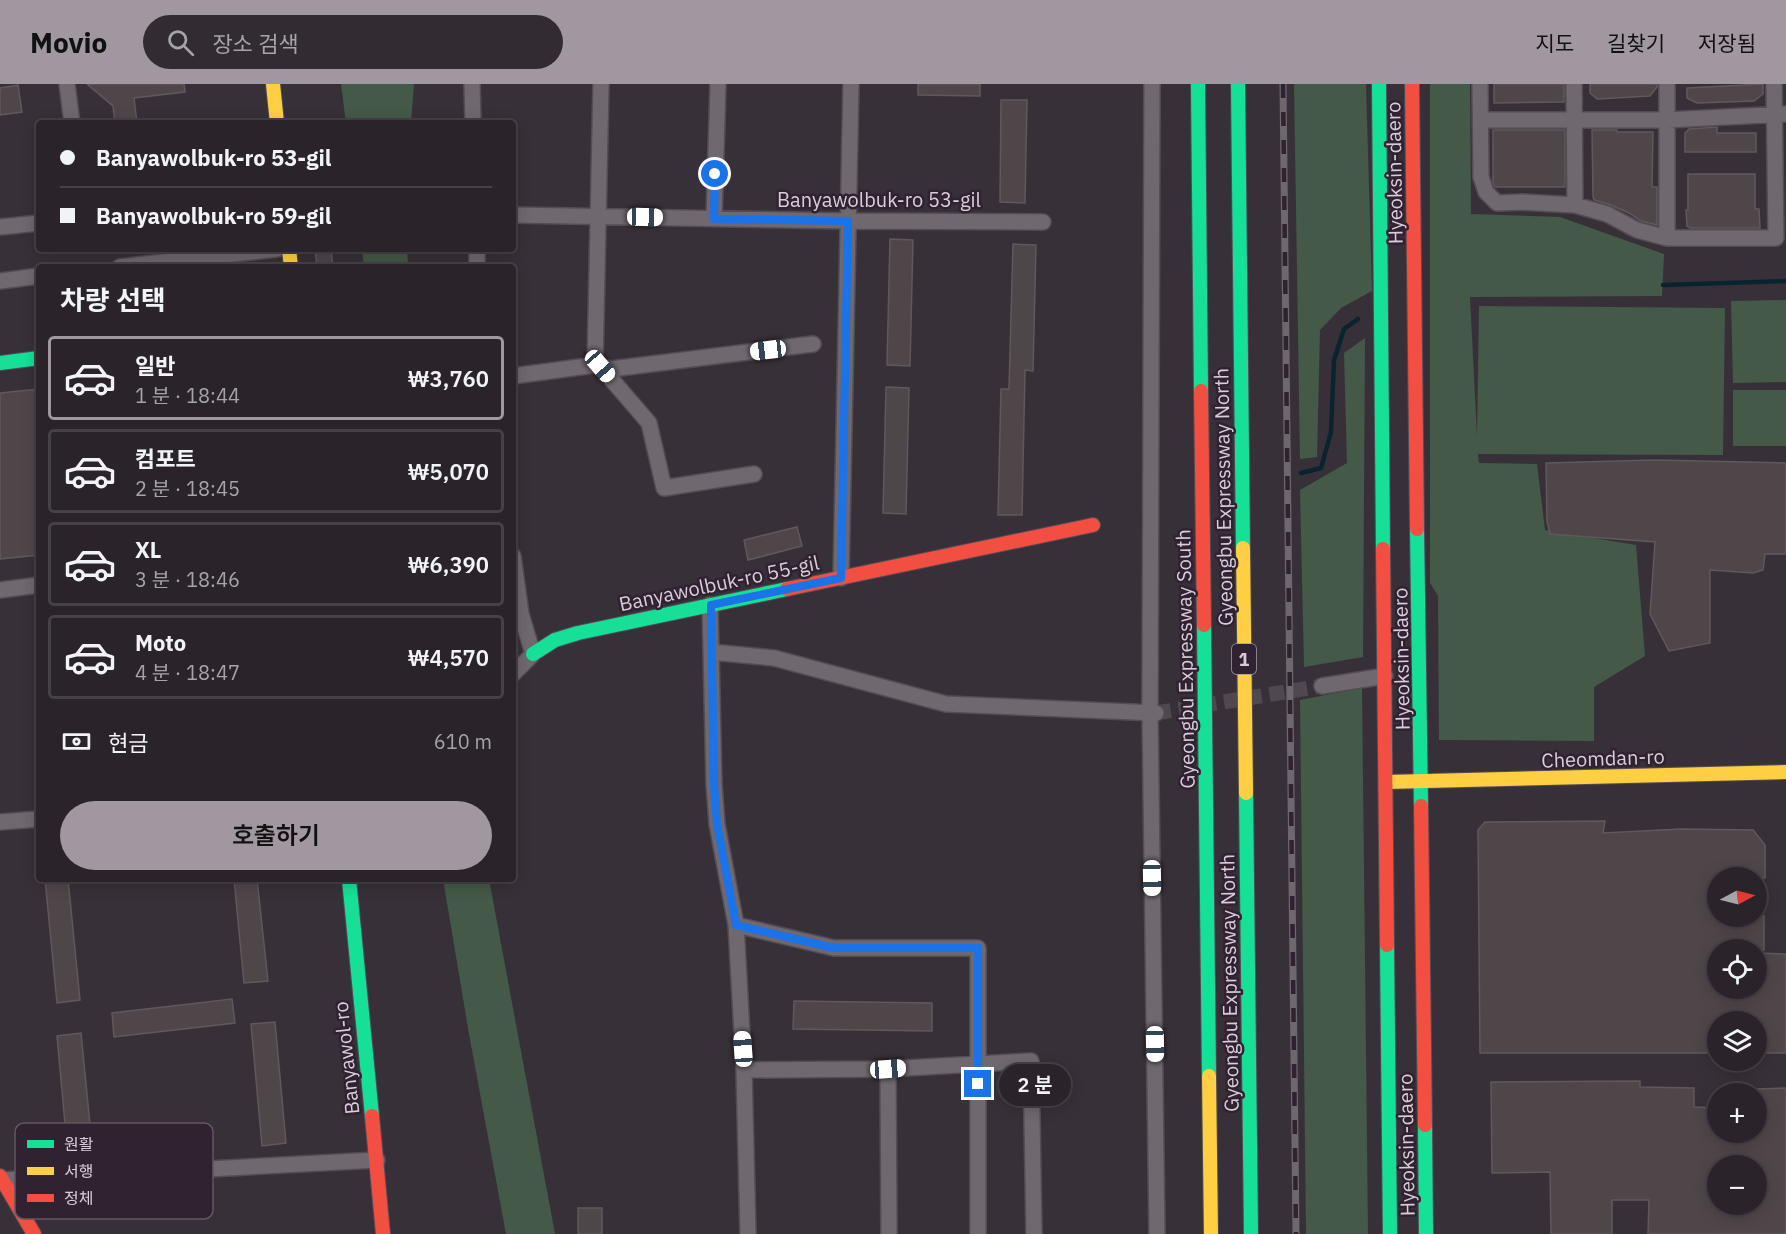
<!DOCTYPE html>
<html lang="ko">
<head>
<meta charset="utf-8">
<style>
  :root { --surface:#2a242a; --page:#322c32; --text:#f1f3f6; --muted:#a5a4a8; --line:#464147; --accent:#a097a1 }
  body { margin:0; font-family:"IBM Plex Sans","Noto Sans KR",sans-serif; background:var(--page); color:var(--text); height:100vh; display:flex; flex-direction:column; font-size:22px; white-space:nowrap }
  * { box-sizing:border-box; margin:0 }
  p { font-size:20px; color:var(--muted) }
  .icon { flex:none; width:33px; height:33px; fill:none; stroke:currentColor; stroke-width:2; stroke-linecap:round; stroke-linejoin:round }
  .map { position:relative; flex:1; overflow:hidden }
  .panel { position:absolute; left:36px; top:180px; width:480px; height:618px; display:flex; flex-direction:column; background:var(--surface); border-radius:6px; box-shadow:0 3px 15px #0003,0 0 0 2px var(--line) }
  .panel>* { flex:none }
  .banner { position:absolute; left:36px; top:36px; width:480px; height:132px; border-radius:6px; box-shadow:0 3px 15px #0003,0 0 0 2px var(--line); display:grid; align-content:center; height:132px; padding:0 24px; background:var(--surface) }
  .needle { width:39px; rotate:83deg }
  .fabs { position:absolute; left:1707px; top:783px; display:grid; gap:12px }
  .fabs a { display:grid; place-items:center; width:60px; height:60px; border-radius:50%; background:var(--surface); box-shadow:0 3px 15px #0003,0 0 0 2px var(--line); font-size:30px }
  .end { position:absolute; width:27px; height:27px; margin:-14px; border:8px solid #1a73e8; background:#fff; box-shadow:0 0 0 3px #fff }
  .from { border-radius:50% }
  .bubble { position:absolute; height:42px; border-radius:21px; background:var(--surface); box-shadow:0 3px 15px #0003,0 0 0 2px var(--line); font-size:20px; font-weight:600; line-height:42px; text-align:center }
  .car { position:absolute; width:18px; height:36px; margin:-18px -9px; border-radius:8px; box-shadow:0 0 4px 2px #0007; background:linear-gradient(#fff 24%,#345 0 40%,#fff 0 76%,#345 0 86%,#fff 0) }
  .banner b { display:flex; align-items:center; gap:21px; height:57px; font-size:22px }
  .banner b+b { border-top:2px solid var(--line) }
  .banner i { width:15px; height:15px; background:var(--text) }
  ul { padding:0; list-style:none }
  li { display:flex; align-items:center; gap:18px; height:84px; margin:0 12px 9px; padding:0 12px; border:3px solid var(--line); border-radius:6px }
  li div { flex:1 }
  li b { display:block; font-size:22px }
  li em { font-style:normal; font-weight:600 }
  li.selected { border-color:var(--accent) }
  li>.icon { width:54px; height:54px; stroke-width:1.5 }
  h2 { padding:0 24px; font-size:27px; line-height:72px }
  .pay { display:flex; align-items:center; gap:15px; height:66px; padding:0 24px; font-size:22px }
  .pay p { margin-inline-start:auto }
  .button { display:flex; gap:12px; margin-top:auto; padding:12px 24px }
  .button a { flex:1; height:69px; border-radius:36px; background:var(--accent); color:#111; font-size:24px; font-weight:600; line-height:69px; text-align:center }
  header { display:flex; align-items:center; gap:36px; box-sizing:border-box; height:84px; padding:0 30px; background:var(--accent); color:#111 }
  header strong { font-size:28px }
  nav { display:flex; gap:33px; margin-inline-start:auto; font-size:21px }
  .search { width:420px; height:54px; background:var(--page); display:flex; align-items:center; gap:15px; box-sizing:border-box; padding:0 21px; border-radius:33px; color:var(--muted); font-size:22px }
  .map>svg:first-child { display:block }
</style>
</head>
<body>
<header>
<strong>Movio</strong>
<div class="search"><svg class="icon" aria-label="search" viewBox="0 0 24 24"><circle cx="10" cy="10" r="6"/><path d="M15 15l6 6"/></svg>장소 검색</div>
<nav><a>지도</a><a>길찾기</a><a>저장됨</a></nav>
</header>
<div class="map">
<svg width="1786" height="1150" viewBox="0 0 1786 1150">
  <rect width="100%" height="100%" fill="#383038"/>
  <path fill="#445947" d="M341,0H414L411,39H346Z
    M1294,0H1366L1372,207L1341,224L1320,246L1317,373L1300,375Z
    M1430,0H1470L1471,130L1560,133L1664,170L1662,212L1470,213L1477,352L1479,222L1725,224L1723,371L1478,370L1479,379L1537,380L1545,446L1636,461L1645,572L1594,603V657L1439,656L1438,512L1430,499Z
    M362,165H407L408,183H364Z
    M1786,216V298L1733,299L1731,217Z
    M1365,254L1363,573L1304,583L1300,406L1347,379L1344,269Z
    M1733,306H1786V362H1733Z
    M1362,604L1368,1150H1306L1300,616Z
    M443,795H489L555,1150H506L469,950Z"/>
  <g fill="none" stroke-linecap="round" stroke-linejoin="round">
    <path stroke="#0a242f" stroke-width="4.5" d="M1663,201L1786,197
      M1301,389L1321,384L1331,348L1334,276L1344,245L1358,235"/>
  </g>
  <path fill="#4f4649" stroke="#60585b" stroke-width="1.5" fill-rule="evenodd" d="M87,0H184L185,8L134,14L137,39H115L113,22Z
    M918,0H980V12L918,11Z
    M1494,0H1564V18L1494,19Z
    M1590,0H1657V3L1650,12L1597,15L1590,9Z
    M1763,0V10L1754,17L1697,19L1687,14V4Z
    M18,1L22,28L0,31V4Z
    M1001,16H1027L1025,119L1000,118Z
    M1717,43V49H1756V68H1685V49L1689,45Z
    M1493,46H1565V103H1495L1493,98Z
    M1592,46H1617V48H1653L1652,103H1657V141L1641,137L1629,129L1611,121L1594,116L1593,113Z
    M1688,90H1755V125H1759L1760,144H1690L1687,142L1686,126H1688Z
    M890,155L913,156L910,282L887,281Z
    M1013,160L1036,161L1033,287L1025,286L1022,431H998L1001,305H1009Z
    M315,165H331L333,183H317Z
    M886,303L909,304L906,430L883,429Z
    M39,305V471L0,475V309Z
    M1655,376L1786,379V470H1765L1763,486L1753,489L1710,486V559L1669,567L1650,530L1655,458L1550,450L1547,437L1546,379Z
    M797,443L802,462L748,476L744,456Z
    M1605,737L1603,749L1681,745L1753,746L1765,761V794H1718V832H1764V866H1718V904H1756V869L1786,870V969H1756V938H1718V969H1480L1478,746L1485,738Z
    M45,795H68L80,916L57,919Z
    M234,795H257L268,897L244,899Z
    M232,915L235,939L114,953L112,929Z
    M794,917L932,919V947L793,945Z
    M275,938L286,1059L262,1062L251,940Z
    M81,949L93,1071L68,1073L57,952Z
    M1640,997V1003L1694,1004V1023L1718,1024V1048H1756V1005L1786,1004V1150H1648L1649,1116H1612V1150H1551L1550,1088L1492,1089L1491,998ZM1718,1082H1756V1120H1718Z
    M578,1124H602V1150H578Z"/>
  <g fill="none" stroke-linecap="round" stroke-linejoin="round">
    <path stroke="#504850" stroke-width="15" stroke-dasharray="15 8" stroke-linecap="butt" d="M1156,629L1322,602"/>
    <g stroke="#544c54" stroke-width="18">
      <path id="street" d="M67,0L72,39
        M472,0L473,39
        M1152,0L1150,628L1157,1150
        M1480,0L1481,93L1486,108L1497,119L1522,118L1575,121L1607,130L1637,146L1667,154H1776L1774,0
        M1574,0L1575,121
        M1481,36H1667L1786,30
        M513,131L848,137L1043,138
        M714,135L718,0
        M0,143L39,139
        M1667,154V0
        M120,183L277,165
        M477,183V165
        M0,197L39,192
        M595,281L601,0
        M600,282L649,339L664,404L754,390
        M513,292L595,281L611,285L813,260
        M513,472L521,530L533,570L513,590
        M841,494L851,0
        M0,506L39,501
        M710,521L714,700L717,740L736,841L834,864H978V1150
        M711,568L774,574L946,620L1156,629
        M1322,602L1385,592
        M0,738L39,735
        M736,841L744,986L748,1150
        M888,985L1031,977L1034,1150
        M744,986L888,985L889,1150
        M2,1096L377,1076"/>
    </g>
    <g stroke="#544c54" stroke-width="16">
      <path id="fast" d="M1198,0L1201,307
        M1238,0L1243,464
        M1379,0L1383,465
        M0,279L39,274
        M1417,445L1421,722
        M1204,541L1209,992
        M533,570L555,556L578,549L787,505
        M1246,709L1251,1150
        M349,795L372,1032
        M1387,861L1390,1150
        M1425,1041L1426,1150"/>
    </g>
    <g stroke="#544c54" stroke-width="16">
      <path id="slow" d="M273,0L277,39
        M289,165L291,183
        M1243,464L1246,709
        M1386,698L1786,688
        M1209,992L1211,1150"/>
    </g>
    <g stroke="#544c54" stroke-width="16">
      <path id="jam" d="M1412,0L1417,445
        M1201,307L1204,541
        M1383,465L1387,861
        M787,505L1093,441
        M1421,722L1425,1041
        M372,1032L383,1150
        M0,1092L34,1150"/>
    </g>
    <use href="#street" stroke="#6f686f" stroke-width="15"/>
    <use href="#fast" stroke="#16e098" stroke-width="14"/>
    <use href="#slow" stroke="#ffcf43" stroke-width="14"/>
    <use href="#jam" stroke="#f24e42" stroke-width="14"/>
    <g stroke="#6e676e" stroke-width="7">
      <path id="rail" d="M1283,0L1296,1150"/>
    </g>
    <use href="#rail" stroke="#312232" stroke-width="4.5" stroke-dasharray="14" stroke-linecap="butt"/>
  </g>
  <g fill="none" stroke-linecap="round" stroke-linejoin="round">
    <path stroke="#1a73e8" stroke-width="8" d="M715,90L714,135L848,137L841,494L711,521L714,700L717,740L736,841L834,864H978V1000"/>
  </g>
  <g text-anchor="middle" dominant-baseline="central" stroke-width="5" stroke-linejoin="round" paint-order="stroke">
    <rect fill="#312232" stroke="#a69aa7" stroke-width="1.5" x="1232" y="560" width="24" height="30" rx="4.5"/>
    <g font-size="18" font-weight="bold" fill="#d8ced9">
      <text x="1244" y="575">1</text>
    </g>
    <g font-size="20" fill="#d8ced9" stroke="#312232">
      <text transform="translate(1394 89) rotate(-91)">Hyeoksin-daero</text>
      <text x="879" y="115">Banyawolbuk-ro 53-gil</text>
      <text transform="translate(1223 413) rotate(-91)">Gyeongbu Expressway North</text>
      <text transform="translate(719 499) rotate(-12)">Banyawolbuk-ro 55-gil</text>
      <text transform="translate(1185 575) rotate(-91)">Gyeongbu Expressway South</text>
      <text transform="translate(1401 575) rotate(-91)">Hyeoksin-daero</text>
      <text transform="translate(1603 674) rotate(-2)">Cheomdan-ro</text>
      <text transform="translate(1229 899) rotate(-91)">Gyeongbu Expressway North</text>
      <text transform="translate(346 974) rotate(-96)">Banyawol-ro</text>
      <text transform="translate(1406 1061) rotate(-91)">Hyeoksin-daero</text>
    </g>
  </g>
  <rect x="15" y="1039" width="198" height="96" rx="9" fill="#312232" stroke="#635664" stroke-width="1.5"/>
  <rect x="27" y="1056" width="27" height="8" fill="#16e098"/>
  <rect x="27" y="1083" width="27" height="8" fill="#ffcf43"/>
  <rect x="27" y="1110" width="27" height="8" fill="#f24e42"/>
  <g font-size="16" fill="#d8ced9">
    <text x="64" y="1066">원활</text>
    <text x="64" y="1093">서행</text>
    <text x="64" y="1120">정체</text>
  </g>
</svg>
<div class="fabs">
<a><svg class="needle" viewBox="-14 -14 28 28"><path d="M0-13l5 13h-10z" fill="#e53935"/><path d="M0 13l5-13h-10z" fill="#a5a4a8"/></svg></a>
<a><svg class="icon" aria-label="locate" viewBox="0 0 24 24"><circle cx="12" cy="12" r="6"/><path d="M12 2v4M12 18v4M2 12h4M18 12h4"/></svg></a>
<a><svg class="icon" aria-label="layers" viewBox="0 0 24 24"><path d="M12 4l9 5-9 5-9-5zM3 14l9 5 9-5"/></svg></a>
<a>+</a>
<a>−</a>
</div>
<i class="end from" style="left:715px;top:90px"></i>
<i class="end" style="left:978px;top:1000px"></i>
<div class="bubble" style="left:999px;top:980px;width:72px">2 분</div>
<i class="car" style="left:645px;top:133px;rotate:91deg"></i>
<i class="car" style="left:768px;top:266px;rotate:263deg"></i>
<i class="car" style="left:600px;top:282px;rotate:139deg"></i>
<i class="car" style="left:1152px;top:794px;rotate:179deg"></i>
<i class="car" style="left:1155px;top:960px;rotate:179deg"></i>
<i class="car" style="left:743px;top:965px;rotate:356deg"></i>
<i class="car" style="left:888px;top:985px;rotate:86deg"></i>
<div class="banner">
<b><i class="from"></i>Banyawolbuk-ro 53-gil</b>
<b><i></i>Banyawolbuk-ro 59-gil</b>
</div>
<section class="panel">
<h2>차량 선택</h2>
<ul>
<li class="selected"><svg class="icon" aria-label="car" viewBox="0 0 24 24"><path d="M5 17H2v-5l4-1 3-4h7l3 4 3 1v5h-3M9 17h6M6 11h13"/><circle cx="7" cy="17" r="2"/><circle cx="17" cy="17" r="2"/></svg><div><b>일반</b><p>1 분 · 18:44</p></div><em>₩3,760</em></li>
<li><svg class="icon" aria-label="car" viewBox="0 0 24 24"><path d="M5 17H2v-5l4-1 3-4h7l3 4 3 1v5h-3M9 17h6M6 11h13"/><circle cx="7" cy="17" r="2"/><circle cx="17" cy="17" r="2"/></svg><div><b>컴포트</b><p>2 분 · 18:45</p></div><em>₩5,070</em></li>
<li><svg class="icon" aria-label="car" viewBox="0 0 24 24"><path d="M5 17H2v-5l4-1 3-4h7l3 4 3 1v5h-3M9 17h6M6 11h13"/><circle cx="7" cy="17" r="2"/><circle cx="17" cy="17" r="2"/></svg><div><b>XL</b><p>3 분 · 18:46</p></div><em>₩6,390</em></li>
<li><svg class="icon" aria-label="car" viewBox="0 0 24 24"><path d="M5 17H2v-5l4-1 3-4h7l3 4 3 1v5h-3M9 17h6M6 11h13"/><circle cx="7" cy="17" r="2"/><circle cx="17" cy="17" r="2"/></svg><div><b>Moto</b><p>4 분 · 18:47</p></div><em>₩4,570</em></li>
</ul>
<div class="pay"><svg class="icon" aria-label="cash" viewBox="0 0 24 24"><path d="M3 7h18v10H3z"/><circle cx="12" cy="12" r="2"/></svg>현금<p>610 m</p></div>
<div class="button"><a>호출하기</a></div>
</section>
</div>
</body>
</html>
